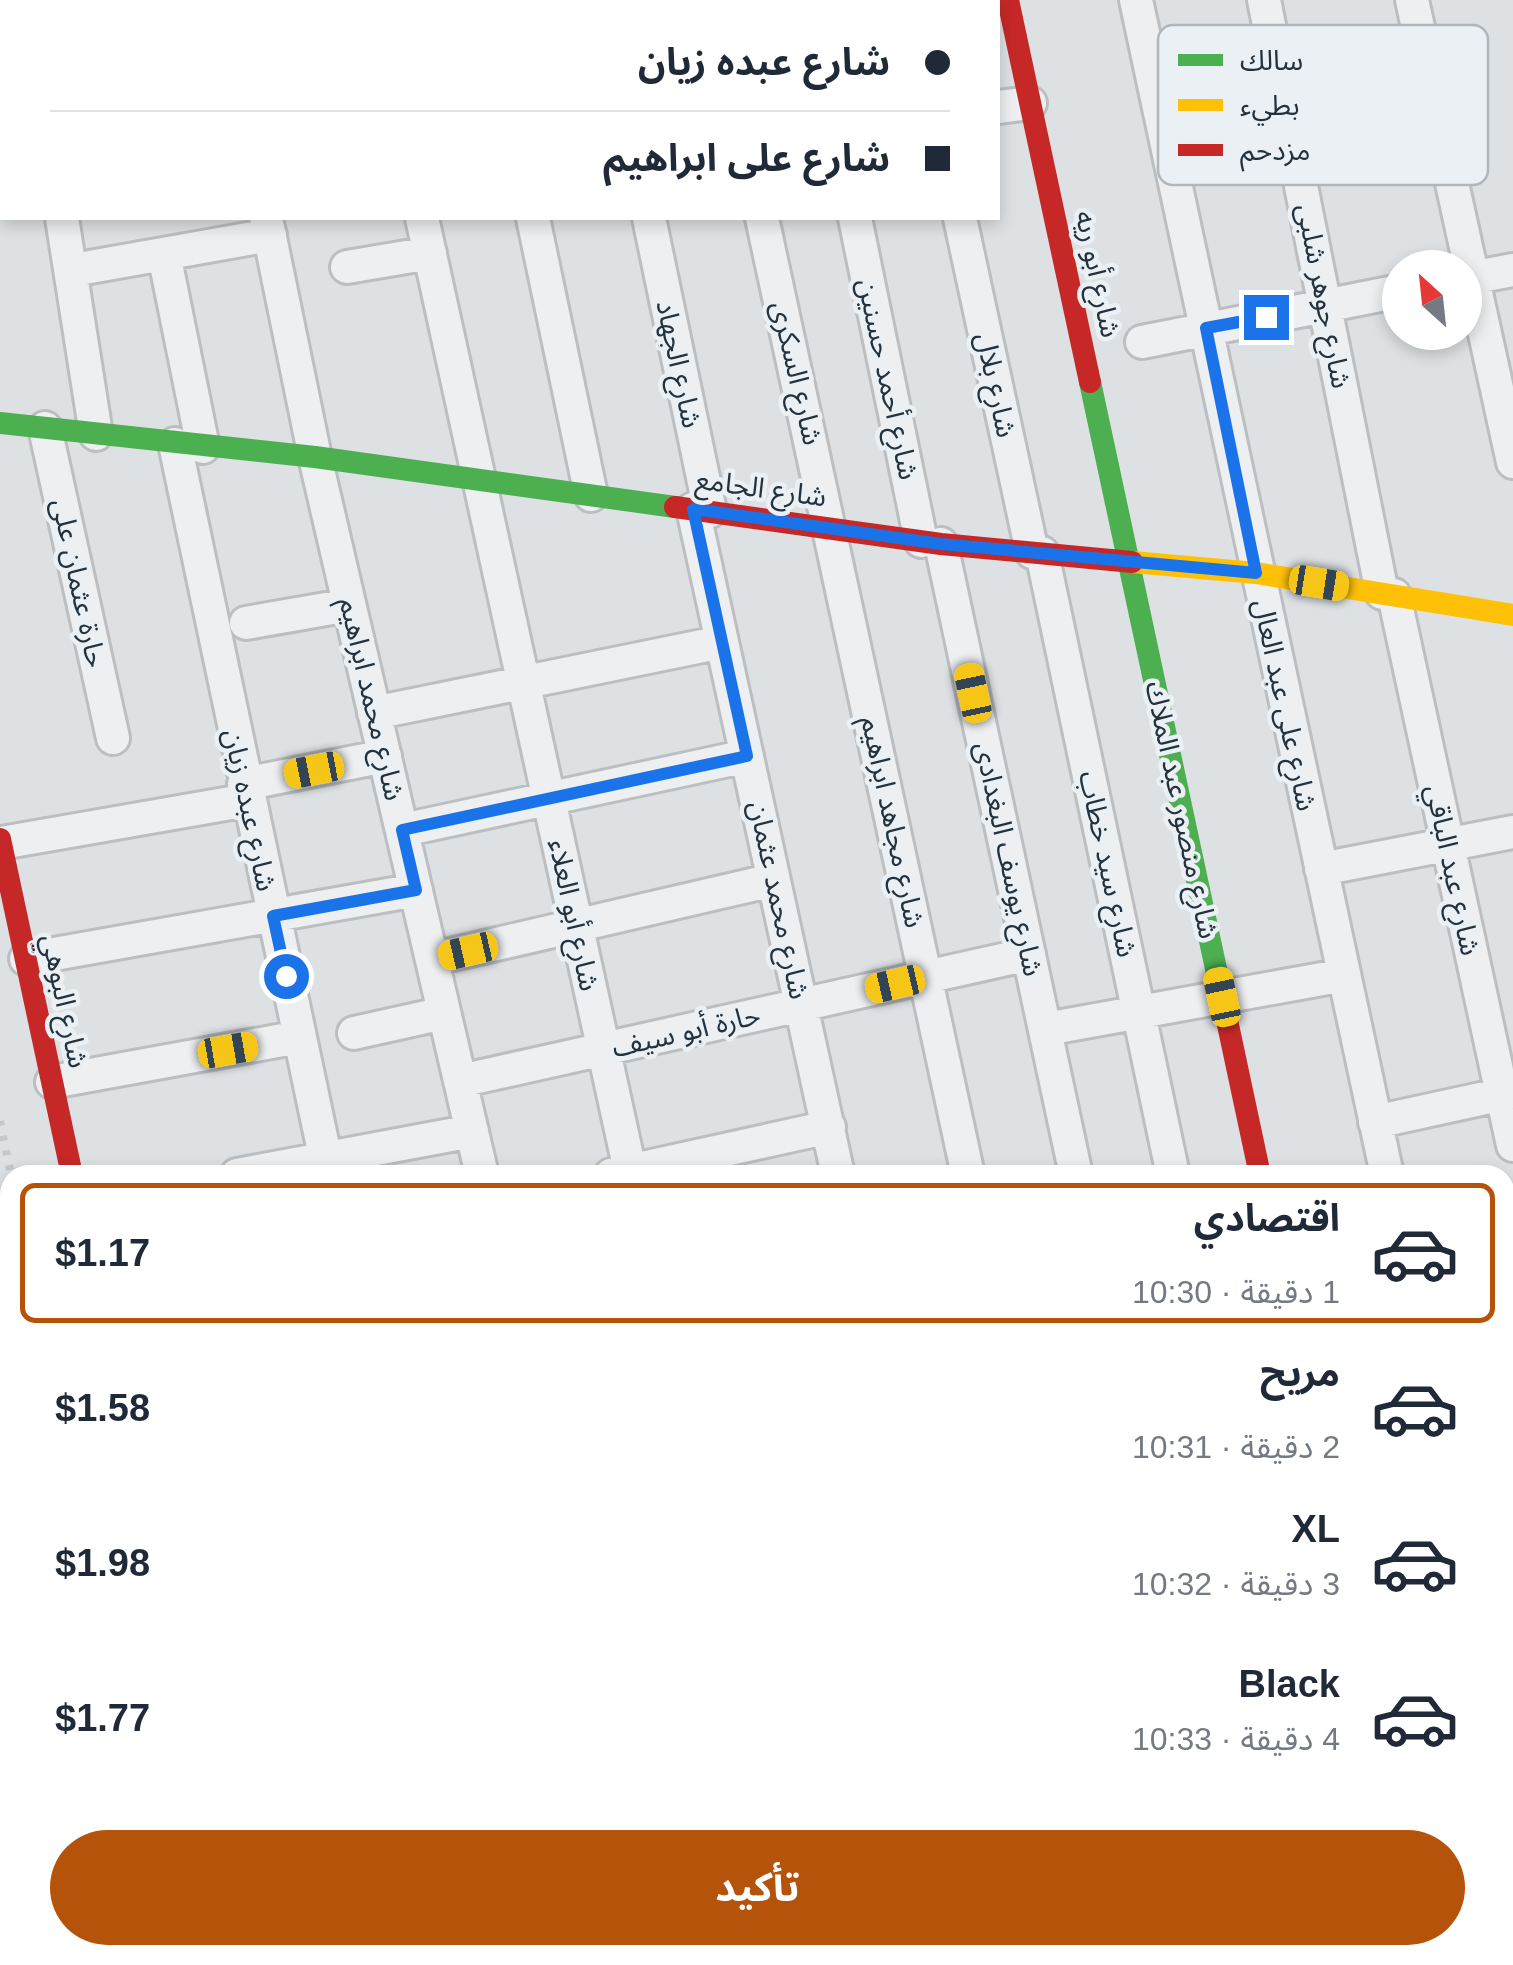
<!DOCTYPE html>
<html lang="ar">
<head>
<meta charset="utf-8">
<style>
  :root { --surface:#fff; --page:#f2f2f3; --text:#1f2937; --muted:#747a83; --line:#e0e1e3; --accent:#b45309 }
  body { margin:0; font-family:Arial,"Noto Sans Arabic",sans-serif; background:var(--page); color:var(--text); direction:rtl; height:100vh; display:flex; flex-direction:column; font-size:38px; white-space:nowrap }
  * { box-sizing:border-box; margin:0 }
  p { font-size:32px; color:var(--muted) }
  .icon { flex:none; width:55px; height:55px; fill:none; stroke:currentColor; stroke-width:2; stroke-linecap:round; stroke-linejoin:round }
  .map { position:relative; flex:1; overflow:hidden; direction:ltr }
  .details { position:absolute; left:0px; top:1165px; width:1515px; height:800px; display:flex; flex-direction:column; background:var(--surface); border-radius:30px 30px 0 0; box-shadow:0 5px 15px #0003; direction:rtl }
  .details>* { flex:none }
  .hud { position:absolute; left:0px; top:0px; width:1000px; height:220px; box-shadow:0 5px 15px #0003; direction:rtl; display:grid; align-content:center; height:220px; padding:0 50px; background:var(--surface) }
  .needle { width:65px; rotate:333deg }
  .buttons { position:absolute; left:1382px; top:250px; display:grid; gap:20px }
  .buttons a { display:grid; place-items:center; width:100px; height:100px; border-radius:50%; background:var(--surface); box-shadow:0 5px 15px #0003; font-size:50px }
  .end { position:absolute; width:45px; height:45px; margin:-22px; border:12px solid #1a73e8; background:#fff; box-shadow:0 0 0 5px #fff }
  .from { border-radius:50% }
  .car { position:absolute; width:30px; height:60px; margin:-30px -15px; border-radius:12px; box-shadow:0 0 8px 2px #0007; background:linear-gradient(#f5c518 24%,#345 0 40%,#f5c518 0 76%,#345 0 86%,#f5c518 0) }
  .hud b { display:flex; align-items:center; gap:35px; height:95px; font-size:38px }
  .hud b+b { border-top:2px solid var(--line) }
  .hud i { width:25px; height:25px; background:var(--text) }
  ul { padding:18px 0 0; list-style:none }
  li { display:flex; align-items:center; gap:30px; height:140px; margin:0 20px 15px; padding:0 30px; border:5px solid transparent; border-radius:15px }
  li div { flex:1 }
  li b { display:block; font-size:38px }
  li em { font-style:normal; font-weight:700 }
  li.on { border-color:var(--accent) }
  li>.icon { width:90px; height:90px; stroke-width:1.5 }
  .primary-button { display:flex; gap:20px; margin-top:auto; padding:20px 50px }
  .primary-button a { flex:1; height:115px; border-radius:60px; background:var(--accent); color:#fff; font-size:40px; font-weight:700; line-height:115px; text-align:center }
  .map>svg:first-child { display:block }
</style>
</head>
<body>
<div class="map">
<svg width="1513" height="1965" viewBox="0 0 1513 1965">
  <rect width="100%" height="100%" fill="#dee1e3"/>
  <g fill="none" stroke-linecap="round" stroke-linejoin="round">
    <g stroke="#bcbfc1" stroke-width="38">
      <path id="street" d="M19,0L20,2
        M220,0V2
        M375,0L376,2
        M488,0L489,2
        M603,0V2
        M714,0V2
        M809,0L810,2
        M913,0V2
        M1136,0L1387,1175
        M1264,0L1382,593
        M1412,0L1513,462
        M159,2L173,0
        M661,2L672,0
        M998,107L1030,103
        M62,218L96,434
        M266,218L315,457L482,1175
        M422,218L631,1175
        M533,218L591,495
        M649,218L710,511
        M762,218L968,1175
        M855,218L921,541
        M960,218L1032,552
        M164,254L203,447
        M347,267L430,253
        M73,270L270,235
        M1465,279L1513,270
        M1142,342L1400,291
        M45,428L113,738
        M175,444L329,1175
        M693,509L838,1175
        M941,544L1076,1175
        M1042,553L1173,1175
        M1394,595L1513,1145
        M246,623L349,605
        M374,713L722,642
        M244,784L385,756
        M403,830L747,756
        M1,843L248,800
        M1321,869L1513,832
        M26,959L416,890
        M432,959L773,880
        M1046,1029L1344,975
        M354,1033L444,1013
        M460,1081L1029,954
        M52,1082L299,1037
        M1375,1122L1513,1092
        M237,1175L472,1131
        M611,1175L829,1127
        M1505,1400L1513,1398
        M0,1520L10,1519
        M0,1658L10,1657
        M1505,1730L1513,1767
        M0,1790L10,1789
        M0,1927L10,1926
        M494,1955L496,1965
        M655,1955L657,1965
        M802,1955L805,1965
        M1135,1955L1137,1965
        M1243,1955L1245,1965
        M1337,1955L1339,1965
        M1424,1955L1426,1965
        M993,1965L995,1955"/>
    </g>
    <use href="#street" stroke="#edeff0" stroke-width="32"/>
    <path stroke="#4caf50" stroke-width="22" d="M1090,382L1218,978
      M0,423L315,457L675,507
      M0,1401L10,1446
      M239,1955L241,1965"/>
    <path stroke="#ffc107" stroke-width="22" d="M1132,562L1256,573L1513,615
      M122,1955L124,1965"/>
    <path stroke="#c62828" stroke-width="22" d="M1008,0L1090,382
      M675,507L941,544L1132,562
      M0,839L72,1175
      M1218,978L1260,1175"/>
    <path stroke="#c6c9cb" stroke-width="8" stroke-dasharray="5 10" stroke-linecap="butt" d="M0,1121L11,1175
      M0,1242L10,1290
      M153,1955L155,1965
      M178,1955L181,1965"/>
  </g>
  <g fill="none" stroke-linecap="round" stroke-linejoin="round">
    <path stroke="#1a73e8" stroke-width="12" d="M286,976L273,916L416,890L402,830L747,756L693,509L941,544L1256,573L1206,328L1266,317"/>
  </g>
  <g text-anchor="middle" dominant-baseline="central" stroke-width="9" stroke-linejoin="round" paint-order="stroke">
    <g font-size="28" fill="#24323d" stroke="#eaf0f4">
      <text transform="translate(1098 274) rotate(78)">شارع أبو ريه</text>
      <text transform="translate(1324 296) rotate(79)">شارع جوهر شلبى</text>
      <text transform="translate(679 364) rotate(78)">شارع الجهاد</text>
      <text transform="translate(797 373) rotate(77)">شارع السكرى</text>
      <text transform="translate(888 379) rotate(78)">شارع أحمد حسنين</text>
      <text transform="translate(996 385) rotate(78)">شارع بلال</text>
      <text transform="translate(761 488) rotate(8)">شارع الجامع</text>
      <text transform="translate(79 583) rotate(78)">حارة عثمان على</text>
      <text transform="translate(372 699) rotate(77)">شارع محمد ابراهيم</text>
      <text transform="translate(1285 705) rotate(78)">شارع على عبد العال</text>
      <text transform="translate(250 810) rotate(78)">شارع عبده زيان</text>
      <text transform="translate(1182 810) rotate(78)">شارع منصور عبد الملاك</text>
      <text transform="translate(893 822) rotate(78)">شارع مجاهد ابراهيم</text>
      <text transform="translate(1009 859) rotate(78)">شارع يوسف البغدادى</text>
      <text transform="translate(1108 864) rotate(78)">شارع سيد خطاب</text>
      <text transform="translate(1453 870) rotate(78)">شارع عبد الباقي</text>
      <text transform="translate(779 900) rotate(78)">شارع محمد عثمان</text>
      <text transform="translate(574 915) rotate(78)">شارع أبو العلاء</text>
      <text transform="translate(65 1001) rotate(78)">شارع البوهي</text>
      <text transform="translate(686 1031) rotate(-13)">حارة أبو سيف</text>
    </g>
  </g>
  <rect x="1158" y="25" width="330" height="160" rx="15" fill="#eaf0f4" stroke="#afb7bd" stroke-width="2.5"/>
  <rect x="1178" y="54" width="45" height="12" fill="#4caf50"/>
  <rect x="1178" y="99" width="45" height="12" fill="#ffc107"/>
  <rect x="1178" y="144" width="45" height="12" fill="#c62828"/>
  <g font-size="28" fill="#24323d">
    <text x="1240" y="70">سالك</text>
    <text x="1240" y="115">بطيء</text>
    <text x="1240" y="160">مزدحم</text>
  </g>
</svg>
<div class="buttons">
<a><svg class="needle" viewBox="-14 -14 28 28"><path d="M0-13l5 13h-10z" fill="#e53935"/><path d="M0 13l5-13h-10z" fill="#747a83"/></svg></a>
</div>
<i class="end from" style="left:286px;top:976px"></i>
<i class="end" style="left:1266px;top:317px"></i>
<i class="car" style="left:1319px;top:583px;rotate:99deg"></i>
<i class="car" style="left:973px;top:693px;rotate:348deg"></i>
<i class="car" style="left:314px;top:770px;rotate:259deg"></i>
<i class="car" style="left:468px;top:951px;rotate:257deg"></i>
<i class="car" style="left:895px;top:984px;rotate:257deg"></i>
<i class="car" style="left:1222px;top:997px;rotate:348deg"></i>
<i class="car" style="left:228px;top:1050px;rotate:80deg"></i>
<div class="hud">
<b><i class="from"></i>شارع عبده زيان</b>
<b><i></i>شارع على ابراهيم</b>
</div>
<section class="details">
<ul>
<li class="on"><svg class="icon" aria-label="car" viewBox="0 0 24 24"><path d="M5 17H2v-5l4-1 3-4h7l3 4 3 1v5h-3M9 17h6M6 11h13"/><circle cx="7" cy="17" r="2"/><circle cx="17" cy="17" r="2"/></svg><div><b>اقتصادي</b><p>1 دقيقة · 10:30</p></div><em>$1.17</em></li>
<li><svg class="icon" aria-label="car" viewBox="0 0 24 24"><path d="M5 17H2v-5l4-1 3-4h7l3 4 3 1v5h-3M9 17h6M6 11h13"/><circle cx="7" cy="17" r="2"/><circle cx="17" cy="17" r="2"/></svg><div><b>مريح</b><p>2 دقيقة · 10:31</p></div><em>$1.58</em></li>
<li><svg class="icon" aria-label="car" viewBox="0 0 24 24"><path d="M5 17H2v-5l4-1 3-4h7l3 4 3 1v5h-3M9 17h6M6 11h13"/><circle cx="7" cy="17" r="2"/><circle cx="17" cy="17" r="2"/></svg><div><b>XL</b><p>3 دقيقة · 10:32</p></div><em>$1.98</em></li>
<li><svg class="icon" aria-label="car" viewBox="0 0 24 24"><path d="M5 17H2v-5l4-1 3-4h7l3 4 3 1v5h-3M9 17h6M6 11h13"/><circle cx="7" cy="17" r="2"/><circle cx="17" cy="17" r="2"/></svg><div><b>Black</b><p>4 دقيقة · 10:33</p></div><em>$1.77</em></li>
</ul>
<div class="primary-button"><a>تأكيد</a></div>
</section>
</div>
</body>
</html>
